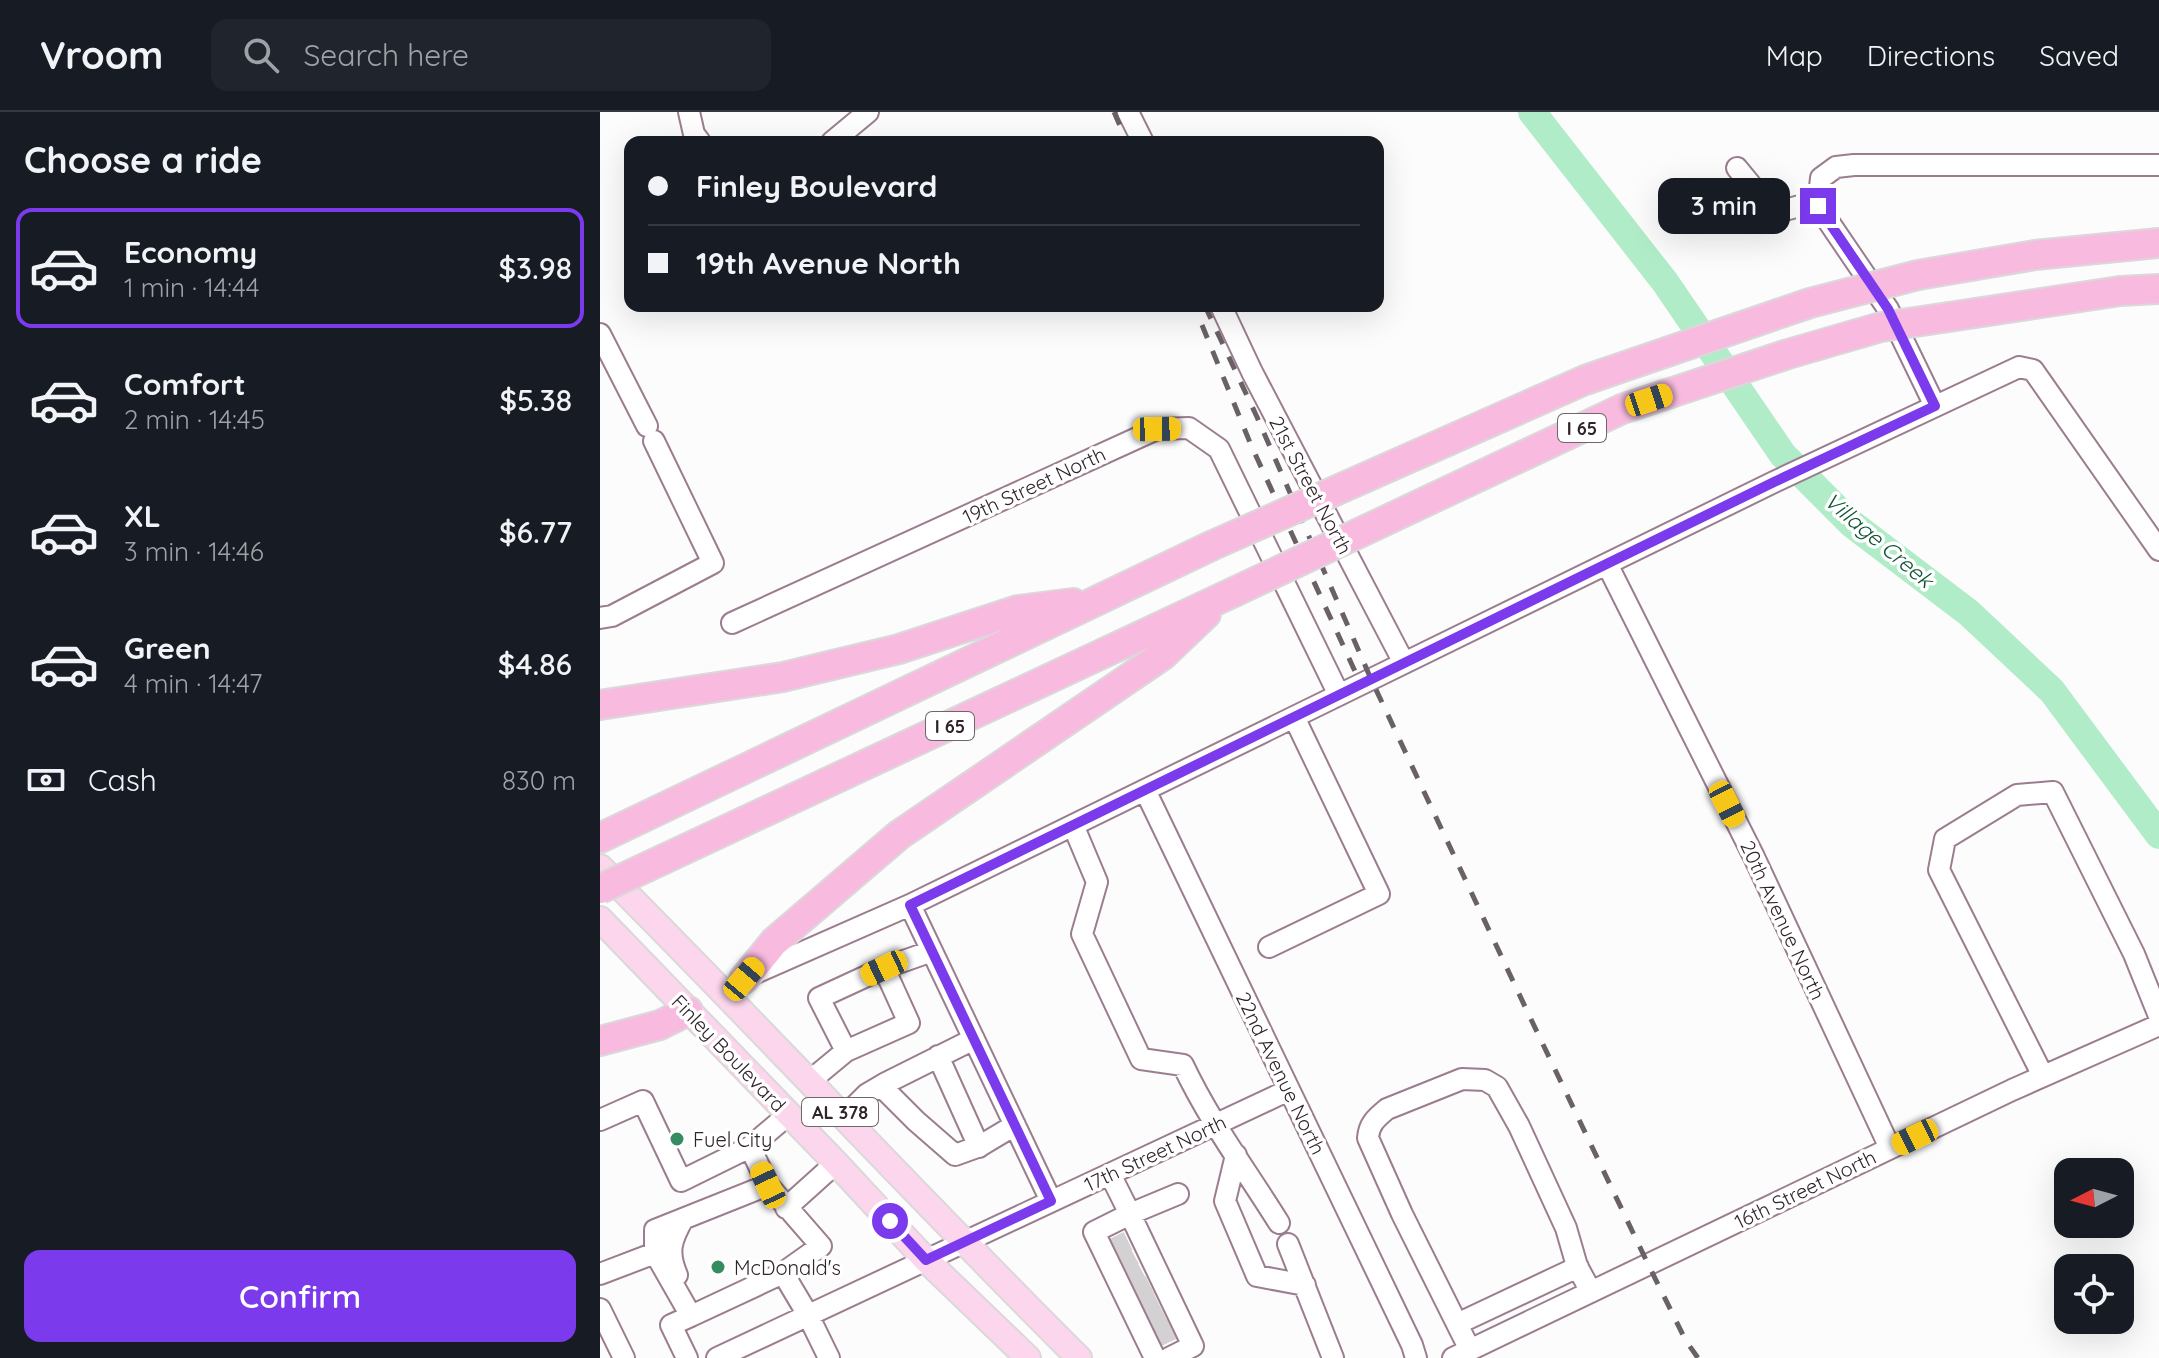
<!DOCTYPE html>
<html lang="en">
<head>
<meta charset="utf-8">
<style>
  :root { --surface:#171b24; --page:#20242c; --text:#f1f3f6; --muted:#9ea1a6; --line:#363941; --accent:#7c3aed }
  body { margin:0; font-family:Quicksand,sans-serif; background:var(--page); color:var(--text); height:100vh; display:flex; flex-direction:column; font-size:30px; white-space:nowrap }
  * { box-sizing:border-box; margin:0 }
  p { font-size:26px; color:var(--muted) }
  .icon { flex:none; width:44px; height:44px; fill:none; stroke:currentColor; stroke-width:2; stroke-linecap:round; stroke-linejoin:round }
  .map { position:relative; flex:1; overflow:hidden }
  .drawer { display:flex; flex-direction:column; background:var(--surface); width:600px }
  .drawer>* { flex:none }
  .banner { position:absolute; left:24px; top:24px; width:760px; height:176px; border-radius:16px; box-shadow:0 8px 32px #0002; display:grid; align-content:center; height:176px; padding:0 24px; background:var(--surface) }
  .needle { width:52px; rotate:264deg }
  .controls { position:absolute; left:1454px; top:1046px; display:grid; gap:16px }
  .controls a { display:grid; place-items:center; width:80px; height:80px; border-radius:16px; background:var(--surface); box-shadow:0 8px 32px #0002; font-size:40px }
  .end { position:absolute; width:36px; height:36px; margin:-18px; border:10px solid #7c3aed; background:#fff; box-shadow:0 0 0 4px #fff }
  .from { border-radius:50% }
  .bubble { position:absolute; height:56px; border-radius:16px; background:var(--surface); box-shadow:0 8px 32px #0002; font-size:26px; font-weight:600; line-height:56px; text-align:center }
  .car { position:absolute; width:24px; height:48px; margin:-24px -12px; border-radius:10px; box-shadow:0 0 6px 2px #0007; background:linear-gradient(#f5c518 24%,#345 0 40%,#f5c518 0 76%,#345 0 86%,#f5c518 0) }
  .banner b { display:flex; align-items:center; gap:28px; height:76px; font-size:30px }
  .banner b+b { border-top:2px solid var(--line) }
  .banner i { width:20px; height:20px; background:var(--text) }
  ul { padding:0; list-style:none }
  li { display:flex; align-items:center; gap:24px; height:120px; margin:0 16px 12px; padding:0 8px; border:4px solid transparent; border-radius:16px }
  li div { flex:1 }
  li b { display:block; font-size:30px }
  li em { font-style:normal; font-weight:600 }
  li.selected { border-color:var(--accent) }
  li>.icon { width:72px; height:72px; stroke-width:1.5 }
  h2 { padding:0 24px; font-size:36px; line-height:96px }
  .pay { display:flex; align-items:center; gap:20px; height:88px; padding:0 24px; font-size:30px }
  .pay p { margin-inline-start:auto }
  .action { display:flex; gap:16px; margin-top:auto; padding:16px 24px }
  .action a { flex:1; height:92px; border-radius:16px; background:var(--accent); color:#fff; font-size:32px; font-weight:600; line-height:92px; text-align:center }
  header { display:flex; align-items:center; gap:48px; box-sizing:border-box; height:112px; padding:0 40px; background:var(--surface); border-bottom:2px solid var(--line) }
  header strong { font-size:38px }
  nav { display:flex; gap:44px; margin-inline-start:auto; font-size:28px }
  .search { width:560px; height:72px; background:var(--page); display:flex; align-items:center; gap:20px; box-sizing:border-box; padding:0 28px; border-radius:16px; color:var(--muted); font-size:30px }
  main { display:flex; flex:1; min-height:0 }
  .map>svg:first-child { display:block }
</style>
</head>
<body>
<header>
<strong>Vroom</strong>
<div class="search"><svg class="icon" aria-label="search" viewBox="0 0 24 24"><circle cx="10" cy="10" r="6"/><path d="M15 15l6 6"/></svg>Search here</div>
<nav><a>Map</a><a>Directions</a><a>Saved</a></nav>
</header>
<main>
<section class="drawer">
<h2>Choose a ride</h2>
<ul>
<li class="selected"><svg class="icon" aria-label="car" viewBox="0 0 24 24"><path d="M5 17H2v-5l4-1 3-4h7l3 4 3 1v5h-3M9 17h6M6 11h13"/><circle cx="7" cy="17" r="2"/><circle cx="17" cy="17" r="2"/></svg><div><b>Economy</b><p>1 min · 14:44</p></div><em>$3.98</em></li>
<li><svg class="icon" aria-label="car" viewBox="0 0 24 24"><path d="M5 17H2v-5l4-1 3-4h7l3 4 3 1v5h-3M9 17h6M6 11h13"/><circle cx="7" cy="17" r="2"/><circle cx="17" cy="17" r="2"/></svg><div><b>Comfort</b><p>2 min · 14:45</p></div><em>$5.38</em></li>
<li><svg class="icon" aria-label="car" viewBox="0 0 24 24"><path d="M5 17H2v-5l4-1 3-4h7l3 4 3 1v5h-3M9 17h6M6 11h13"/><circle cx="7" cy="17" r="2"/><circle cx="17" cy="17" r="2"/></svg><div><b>XL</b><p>3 min · 14:46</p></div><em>$6.77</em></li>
<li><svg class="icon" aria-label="car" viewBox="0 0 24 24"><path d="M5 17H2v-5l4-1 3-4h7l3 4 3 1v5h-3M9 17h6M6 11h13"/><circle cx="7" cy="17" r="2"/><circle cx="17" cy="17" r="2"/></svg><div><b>Green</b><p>4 min · 14:47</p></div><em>$4.86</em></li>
</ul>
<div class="pay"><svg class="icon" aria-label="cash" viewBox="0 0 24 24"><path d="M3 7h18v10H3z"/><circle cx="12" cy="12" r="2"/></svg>Cash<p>830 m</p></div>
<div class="action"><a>Confirm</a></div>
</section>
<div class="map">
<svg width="1559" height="1246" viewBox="0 0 1559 1246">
  <rect width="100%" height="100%" fill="#fcfcfc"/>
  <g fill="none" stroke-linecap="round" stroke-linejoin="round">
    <path stroke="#b1ecc8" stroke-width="28" d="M932,0L1065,170L1183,343L1252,412L1369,501L1452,579L1559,723"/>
    <path stroke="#d3d1d2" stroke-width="20" stroke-dasharray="20 10" stroke-linecap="butt" d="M512,1137L528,1129
      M519,1151L534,1143
      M527,1167L542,1159
      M534,1181L550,1173
      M540,1196L557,1188
      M548,1210L564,1202
      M555,1226L572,1218"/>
    <g stroke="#9b7d8f" stroke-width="24">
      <path id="minor" d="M89,0L94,22L100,30
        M528,0L543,30
        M232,30L268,0
        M1137,56L1174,101L1218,89
        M621,194L652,260L804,551
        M0,222L47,314
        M1335,294L1288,197L1218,94L1221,66L1236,55L1254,53H1559
        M1007,452L1154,745L1290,1036
        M0,506L12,504L113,451L54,329
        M132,511L557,317L589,316L619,337L739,583
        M545,678L812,1233L816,1246
        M473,713L497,770L482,822L541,947L583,953C610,1010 646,1058 679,1111
        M310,793L451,1089
        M669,835L779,782L694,605
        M284,856L332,839
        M151,863L310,793L1174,370L1419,255L1433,258L1559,438
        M338,944L379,1035
        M1443,964L1339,758L1345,727L1417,683L1453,680L1534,842L1559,904
        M211,968L246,939L309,911L284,856L219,886L246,939
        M281,974L316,1009L355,1043L380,1034L415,1013
        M244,1005L267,982L284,972L374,927
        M0,1008L43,989L81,1069L150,1035
        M636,1043L625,1089L657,1164L705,1173
        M510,1062L530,1102L578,1082
        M168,1073L55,1118V1141L91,1204L183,1161L221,1134L168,1073L150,1035L189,1002
        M186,1096L236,1051
        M688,1132L733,1246
        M183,1161L208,1203L229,1246
        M0,1162L55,1141
        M77,1163C67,1140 71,1128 83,1107
        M0,1197L24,1246
        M857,1212L978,1155
        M870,1238L802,1102L768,1026C769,1012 776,1006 787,997L862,967L885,968L897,975L919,1014L966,1116L977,1154L991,1180
        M87,1246L71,1213L91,1204
        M117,1246L689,978
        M555,1246L494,1120L530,1102L593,1234L569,1246
        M853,1246L1412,978L1559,913"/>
    </g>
    <g stroke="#dad8d9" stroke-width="28">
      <path id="major" d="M0,755C162,917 317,1085 479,1246
        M0,807L236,1051L326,1148L428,1246"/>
    </g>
    <g stroke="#dad8d9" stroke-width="32">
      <path id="highway" d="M1318,163L1435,143L1559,131
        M1349,205L1520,179L1559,177
        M0,593L183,565L299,537L418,498L473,491
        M0,726L611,434
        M64,747L634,480
        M144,867L174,830L299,723L563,543L606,502
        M0,929L60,913L88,899"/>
    </g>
    <use href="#minor" stroke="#fff" stroke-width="20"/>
    <use href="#major" stroke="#fbd6ec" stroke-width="24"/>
    <use href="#highway" stroke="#f9bae0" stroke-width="28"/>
    <path stroke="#6a6166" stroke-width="5" stroke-dasharray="14 14" stroke-linecap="butt" d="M514,0L527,30
      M605,194L657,305L771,567L928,901L1048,1152L1086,1229L1098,1246
      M602,213L651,333L759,568"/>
    <g stroke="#dad8d9" stroke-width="32" stroke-linecap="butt">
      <path id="highway-bridge" d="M611,434L985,268L1210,191L1318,163
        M634,480L1022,297L1188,242L1281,215L1349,205
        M0,777L64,747"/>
    </g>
    <use href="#highway-bridge" stroke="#f9bae0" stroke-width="28"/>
  </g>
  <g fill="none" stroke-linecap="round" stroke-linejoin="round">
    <path stroke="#7c3aed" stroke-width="10" d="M290,1109L326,1148L451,1089L310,793L1174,370L1335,294L1288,197L1218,94"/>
  </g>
  <g fill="#358c60" stroke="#fff" stroke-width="3">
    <circle cx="77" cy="1027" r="8"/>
    <circle cx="118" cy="1155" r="8"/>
  </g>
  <g text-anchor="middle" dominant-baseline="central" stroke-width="7" stroke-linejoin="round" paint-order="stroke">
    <g fill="#fff" stroke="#6e666b" stroke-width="2">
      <rect x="958" y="302" width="48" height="28" rx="6"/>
      <rect x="326" y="600" width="48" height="28" rx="6"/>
      <rect x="202" y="986" width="76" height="28" rx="6"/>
    </g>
    <g font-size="18" font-weight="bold" fill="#30242b">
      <text x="982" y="316">I 65</text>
      <text x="350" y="614">I 65</text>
      <text x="240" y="1000">AL 378</text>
    </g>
    <g font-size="20" fill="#30242b" stroke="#fff">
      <text transform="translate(434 373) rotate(-25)">19th Street North</text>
      <text transform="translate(711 373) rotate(62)">21st Street North</text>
      <text transform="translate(1183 808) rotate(65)">20th Avenue North</text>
      <text transform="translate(129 941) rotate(46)">Finley Boulevard</text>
      <text transform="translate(681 961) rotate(64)">22nd Avenue North</text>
      <text transform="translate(555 1041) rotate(-25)">17th Street North</text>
      <text transform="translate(1205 1077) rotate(-26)">16th Street North</text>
    </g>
    <g font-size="20" fill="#30242b" stroke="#fff" text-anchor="start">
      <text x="93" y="1027">Fuel City</text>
      <text x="134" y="1155">McDonald's</text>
    </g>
    <g font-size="22" font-style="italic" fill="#0c5434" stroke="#fff">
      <text transform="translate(1279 428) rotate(40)">Village Creek</text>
    </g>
  </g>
</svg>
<div class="controls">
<a><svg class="needle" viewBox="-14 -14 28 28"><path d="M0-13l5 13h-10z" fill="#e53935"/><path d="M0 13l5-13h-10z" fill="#9ea1a6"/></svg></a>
<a><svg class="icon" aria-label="locate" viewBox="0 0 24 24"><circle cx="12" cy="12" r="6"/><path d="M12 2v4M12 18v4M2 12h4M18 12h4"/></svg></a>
</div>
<i class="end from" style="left:290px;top:1109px"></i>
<i class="end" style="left:1218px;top:94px"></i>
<div class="bubble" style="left:1058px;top:66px;width:132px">3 min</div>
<i class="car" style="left:1049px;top:288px;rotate:72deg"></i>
<i class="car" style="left:557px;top:317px;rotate:89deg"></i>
<i class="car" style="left:1127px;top:692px;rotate:153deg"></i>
<i class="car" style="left:284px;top:856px;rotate:245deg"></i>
<i class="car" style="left:144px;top:867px;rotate:40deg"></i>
<i class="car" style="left:1315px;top:1025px;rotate:244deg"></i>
<i class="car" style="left:168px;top:1073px;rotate:335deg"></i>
<div class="banner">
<b><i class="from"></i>Finley Boulevard</b>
<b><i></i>19th Avenue North</b>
</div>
</div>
</main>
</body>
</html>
